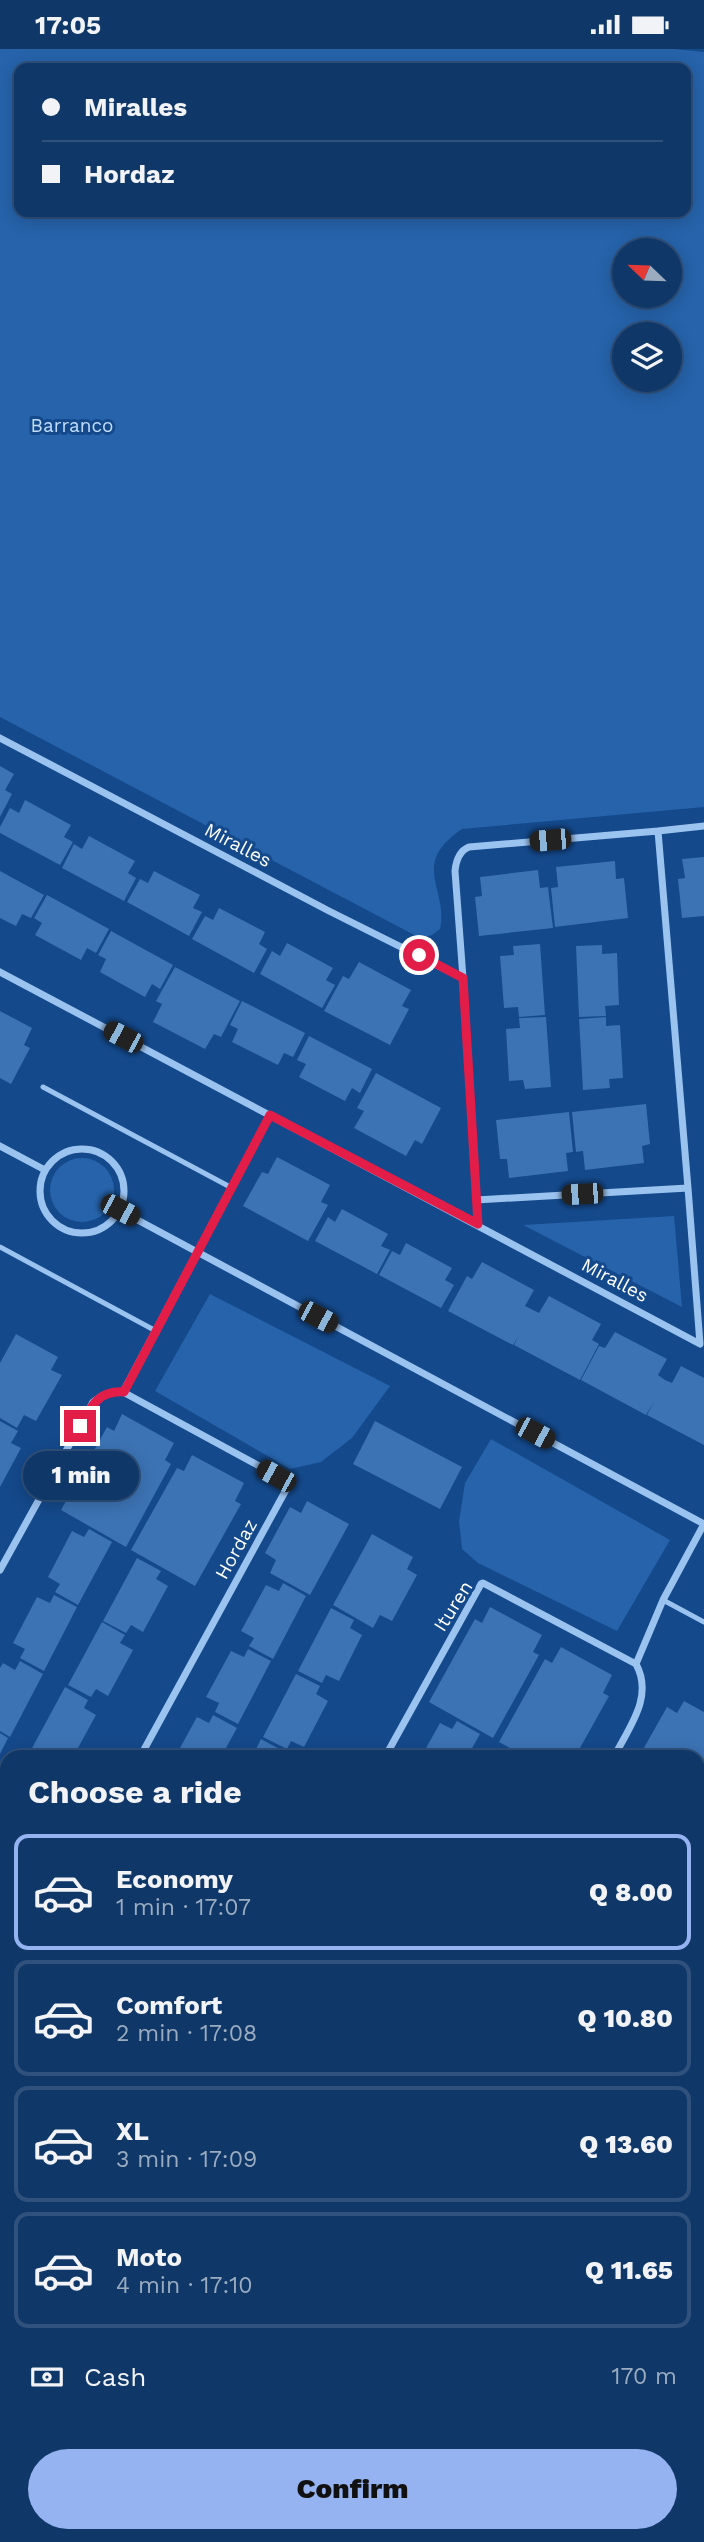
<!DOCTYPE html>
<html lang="en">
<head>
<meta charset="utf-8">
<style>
  :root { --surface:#0f3768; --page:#183f6e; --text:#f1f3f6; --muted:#9bacc0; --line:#2f517c; --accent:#95b2f1 }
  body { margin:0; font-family:"Work Sans",sans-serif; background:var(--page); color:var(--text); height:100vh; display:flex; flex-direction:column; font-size:26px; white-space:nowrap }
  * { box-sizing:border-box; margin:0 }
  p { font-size:23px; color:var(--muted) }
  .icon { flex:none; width:38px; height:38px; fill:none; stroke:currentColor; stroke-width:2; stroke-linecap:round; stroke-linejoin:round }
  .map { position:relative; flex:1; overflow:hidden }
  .sheet { position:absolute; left:0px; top:1701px; width:705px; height:793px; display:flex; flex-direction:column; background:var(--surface); border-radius:21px 21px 0 0; box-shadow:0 4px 18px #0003,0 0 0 2px var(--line) }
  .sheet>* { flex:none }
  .banner { position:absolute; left:14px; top:14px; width:677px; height:154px; border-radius:14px; box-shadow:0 4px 18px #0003,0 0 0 2px var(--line); display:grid; align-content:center; height:154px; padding:0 28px; background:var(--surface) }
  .needle { width:46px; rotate:293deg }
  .buttons { position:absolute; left:612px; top:189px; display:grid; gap:14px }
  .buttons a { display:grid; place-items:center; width:70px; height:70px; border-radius:50%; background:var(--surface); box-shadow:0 4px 18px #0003,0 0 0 2px var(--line); font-size:35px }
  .end { position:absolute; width:32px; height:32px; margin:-16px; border:9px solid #e11d48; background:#fff; box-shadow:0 0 0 4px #fff }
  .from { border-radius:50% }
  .bubble { position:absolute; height:49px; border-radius:24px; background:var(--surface); box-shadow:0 4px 18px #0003,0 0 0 2px var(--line); font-size:23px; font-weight:800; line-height:49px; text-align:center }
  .car { position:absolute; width:21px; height:42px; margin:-21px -10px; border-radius:9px; box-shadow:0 0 5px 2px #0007; background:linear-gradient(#222 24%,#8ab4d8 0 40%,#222 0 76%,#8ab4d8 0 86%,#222 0) }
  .banner b { display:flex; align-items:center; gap:24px; height:66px; font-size:26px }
  .banner b+b { border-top:2px solid var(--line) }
  .banner i { width:18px; height:18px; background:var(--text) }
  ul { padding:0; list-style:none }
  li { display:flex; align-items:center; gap:21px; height:116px; margin:0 14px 10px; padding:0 14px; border:4px solid var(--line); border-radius:14px }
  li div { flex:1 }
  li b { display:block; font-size:26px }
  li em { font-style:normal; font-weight:800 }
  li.current { border-color:var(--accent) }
  li>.icon { width:63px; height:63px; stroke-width:1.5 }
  h2 { padding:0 28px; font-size:32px; line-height:84px }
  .pay { display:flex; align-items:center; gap:18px; height:77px; padding:0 28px; font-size:26px }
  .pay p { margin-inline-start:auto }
  .cta { display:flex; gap:14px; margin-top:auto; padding:14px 28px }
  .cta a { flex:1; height:80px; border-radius:42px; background:var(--accent); color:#111; font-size:28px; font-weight:800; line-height:80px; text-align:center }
  .status { display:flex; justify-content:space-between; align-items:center; height:49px; padding:0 35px; background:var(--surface); direction:ltr }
  .status svg { height:19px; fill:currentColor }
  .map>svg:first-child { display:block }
</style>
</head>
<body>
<div class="status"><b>17:05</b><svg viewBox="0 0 49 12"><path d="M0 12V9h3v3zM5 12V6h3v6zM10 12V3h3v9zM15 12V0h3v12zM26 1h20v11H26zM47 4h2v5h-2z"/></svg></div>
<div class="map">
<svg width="704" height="2493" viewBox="0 0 704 2493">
  <rect width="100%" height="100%" fill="#14498b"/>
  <path fill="#2663aa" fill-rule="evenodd" d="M0,0H674L704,3V758L462,780C409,816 449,840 440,880L432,886L420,889L0,668ZM19,19H686V163H19ZM625,201H670V247H625ZM670,285V331H625V285Z
    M50 1141a32 32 0 1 1 64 0a32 32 0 1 1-64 0Z
    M674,1167L682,1258L523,1176Z
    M210,1245L390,1337L352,1389L321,1413L290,1420L155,1342Z
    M491,1390L670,1491L617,1582L478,1514L462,1500L459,1472L465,1434Z
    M704,2017V2212H698V2028Z
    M0,2121L7,2126V2209L0,2204Z"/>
  <path fill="#3c73b4" d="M0,717L14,725L5,741L12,745L0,768Z
    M25,751L71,776L64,788L73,793L60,816L0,784V778L10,759L19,764Z
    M89,787L135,812L128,824L136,829L124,852L62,819L74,795L82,800Z
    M704,808V867L682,869L678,830L685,829L682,810Z
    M615,812L616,830L624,829L628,869L555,878L551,839L558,838L556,818Z
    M538,821L540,839L548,838L553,879L479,887L475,848L482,847L480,828Z
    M0,822L44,846L31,869L22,865L16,877L0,869Z
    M154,822L200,846L193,859L202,863L189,887L127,853L140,830L148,834Z
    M47,846L109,880L96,904L87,899L81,911L35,886L42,874L34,869Z
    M219,859L265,883L259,895L267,900L254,924L192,890L205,867L213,871Z
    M111,882L173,916L160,940L152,935L145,948L100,923L106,910L98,906Z
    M287,894L333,919L326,931L335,936L322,959L260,925L272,902L280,907Z
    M540,895L545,966L519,968L518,958L504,959L500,907L514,906L513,897Z
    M602,896V905L617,904L619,956L605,957L606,967L579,968L576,897Z
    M359,913L411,941L402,957L409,960L390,996L324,962L343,927L349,930Z
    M175,918L240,952L221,988L214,985L205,1000L153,973L162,955L156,952Z
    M242,952L305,984L293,1008L284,1004L278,1016L232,993L238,980L230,976Z
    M0,962L32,979L24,996L30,999L11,1035L0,1029Z
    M546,968L551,1038L525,1040L523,1031L509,1032L506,980L520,979L519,969Z
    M606,968V977L620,976L623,1029L609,1030L610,1039L583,1041L579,970Z
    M309,987L372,1020L360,1044L352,1039L345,1052L299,1028L306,1015L297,1011Z
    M376,1024L441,1059L422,1095L415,1091L406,1107L354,1079L364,1062L357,1059Z
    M646,1055L650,1095L642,1097L644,1114L585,1121L583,1102L576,1103L572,1063Z
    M569,1063L573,1103L566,1104L568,1122L509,1129L507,1110H500L496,1071Z
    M277,1108L330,1136L321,1153L328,1156L308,1192L243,1157L262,1123L268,1125Z
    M342,1160L388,1185L381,1197L390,1201L377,1225L315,1192L328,1168L335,1173Z
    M406,1194L452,1219L445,1231L454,1236L441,1259L379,1226L392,1202L400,1206Z
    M482,1213L534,1241L525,1257L539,1264L549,1247L601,1275L592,1291L599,1295L580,1331L514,1296L518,1288L513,1296L448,1262L467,1227L472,1230Z
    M615,1283L667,1310L658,1326L665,1331L672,1334L681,1317L704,1329V1396L647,1366L654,1353L646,1366L581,1331L599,1297L605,1299Z
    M16,1285L58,1308L51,1321L62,1326L36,1372L24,1366L17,1379L0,1369V1314Z
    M122,1365L174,1394L165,1411L171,1415L126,1498L61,1461L107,1378L114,1382Z
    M0,1372L18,1382L11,1394L21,1399L0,1438Z
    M375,1372L462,1418L440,1460L353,1415Z
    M192,1406L244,1434L235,1452L241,1455L195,1537L131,1501L177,1419L184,1422Z
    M307,1452L349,1475L310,1546L270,1524L276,1511L265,1504L290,1458L301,1464Z
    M89,1480L112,1493L78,1556L55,1543L60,1535L48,1528L72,1482L84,1488Z
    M372,1485L413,1508L407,1520L417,1526L392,1572L380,1566L373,1579L333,1556Z
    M137,1509L161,1522L156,1530L168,1537L143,1583L131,1576L126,1584L103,1572Z
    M283,1534L306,1547L273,1610L249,1597L254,1589L241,1582L266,1536L279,1542Z
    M54,1546L77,1558L44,1622L20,1609L25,1600L13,1594L37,1548L50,1554Z
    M490,1558L542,1586L533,1603L539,1606L493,1689L429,1653L475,1570L482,1574Z
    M331,1559L354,1571L350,1579L362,1586L339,1632L326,1626L322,1634L298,1622Z
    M102,1573L125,1586L120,1594L133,1601L108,1647L96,1640L91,1648L68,1636Z
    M561,1598L612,1626L603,1644L609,1647L575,1708H526L499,1693L545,1610L552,1614Z
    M248,1600L271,1612L238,1675L215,1663L219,1654L206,1648L231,1602L244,1608Z
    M20,1612L43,1625L10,1688L0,1682V1619L3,1614L15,1621Z
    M296,1625L320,1637L316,1645L328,1652L304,1698L291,1692L287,1700L263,1688Z
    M65,1638L88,1651L84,1659L96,1666L73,1708L59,1705L57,1708H44L31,1701Z
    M684,1652L704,1663V1714L698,1724V1708H648L641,1704L667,1658L677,1664Z
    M213,1666L237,1679L221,1708H175L197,1668L209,1674Z
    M457,1672L480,1685L467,1708H421L440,1674L452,1680Z
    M0,1684L8,1689L0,1705Z
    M261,1690L285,1703L282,1708H252Z
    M7,1746V1771L0,1767V1759Z
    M0,1768L7,1772V1830L2,1840L0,1839Z
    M704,1768V1825L703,1827L698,1825V1779Z
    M698,1839L704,1842V1854L698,1866Z
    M0,1853L7,1857V1880L0,1893Z
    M4,1993L7,1995V2073L0,2069V2000Z
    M0,2206L7,2211V2348L0,2343Z
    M698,2258H704V2317H698Z
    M704,2334V2446L698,2447V2335Z
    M0,2407L7,2412V2459L0,2469Z
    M7,2461V2487H112L121,2493H0V2471Z
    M177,2487H300V2488L268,2493H182Z"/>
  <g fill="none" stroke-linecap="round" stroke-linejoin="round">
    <path stroke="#9bc3f0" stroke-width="5" d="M43,1038L232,1139
      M0,1198L156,1282
      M663,1551L704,1573"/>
    <path stroke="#9bc3f0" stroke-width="7" d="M0,689L329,862L463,929L478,1175
      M658,782L704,777
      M0,923L700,1295L688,1139L476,1151
      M463,929L455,822C456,812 459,802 469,798L658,782L688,1139
      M0,1097L45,1121
      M40 1142a42 42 0 1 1 84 0a42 42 0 1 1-84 0Z
      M119,1161L704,1475
      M123,1343L270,1066
      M0,1521L93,1353C102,1345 112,1342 123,1343L285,1431L288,1435L287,1439L140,1708
      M636,1615L663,1551L704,1475
      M385,1708L481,1535L483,1534L636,1615C654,1648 629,1678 614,1708
      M0,1964L7,1951
      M698,1984L704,1973
      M698,2227H704
      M0,2374L7,2379"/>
    <path stroke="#c9e0fb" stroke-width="14" d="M698,2475L704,2474
      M515,2493L577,2487"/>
  </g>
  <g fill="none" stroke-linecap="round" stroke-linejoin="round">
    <path stroke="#e11d48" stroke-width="9" d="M80,1377C91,1358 98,1341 124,1343L270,1066L478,1175L463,929L419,906"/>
  </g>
  <g text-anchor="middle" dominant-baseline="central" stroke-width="6" stroke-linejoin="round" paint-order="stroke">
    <g font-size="19" fill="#c2ddfc" stroke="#14498b">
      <text x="72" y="376">Barranco</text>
    </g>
    <g font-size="19" fill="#fff" stroke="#14498b">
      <text transform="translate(238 796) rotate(28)">Miralles</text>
      <text transform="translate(615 1231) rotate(28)">Miralles</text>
      <text transform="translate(236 1500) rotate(-61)">Hordaz</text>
      <text transform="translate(453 1557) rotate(-58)">Ituren</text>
    </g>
  </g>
</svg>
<div class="buttons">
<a><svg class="needle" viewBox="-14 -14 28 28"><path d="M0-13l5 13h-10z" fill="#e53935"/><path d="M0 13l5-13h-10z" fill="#9bacc0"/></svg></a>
<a><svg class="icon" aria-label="layers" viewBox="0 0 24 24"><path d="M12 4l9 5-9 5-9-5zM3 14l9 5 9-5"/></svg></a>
</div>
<i class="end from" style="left:419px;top:906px"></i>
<i class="end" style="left:80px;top:1377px"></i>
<div class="bubble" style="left:23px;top:1402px;width:116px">1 min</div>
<i class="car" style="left:550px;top:791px;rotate:265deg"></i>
<i class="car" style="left:123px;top:988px;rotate:298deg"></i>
<i class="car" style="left:582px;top:1145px;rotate:267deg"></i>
<i class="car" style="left:120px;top:1161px;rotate:118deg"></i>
<i class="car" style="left:318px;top:1268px;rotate:118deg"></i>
<i class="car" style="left:535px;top:1384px;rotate:118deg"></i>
<i class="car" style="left:276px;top:1427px;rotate:299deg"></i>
<div class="banner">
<b><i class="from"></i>Miralles</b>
<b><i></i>Hordaz</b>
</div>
<section class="sheet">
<h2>Choose a ride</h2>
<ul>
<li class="current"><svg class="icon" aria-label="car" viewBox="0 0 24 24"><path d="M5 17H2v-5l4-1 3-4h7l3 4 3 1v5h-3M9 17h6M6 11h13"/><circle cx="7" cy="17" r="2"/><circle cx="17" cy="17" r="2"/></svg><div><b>Economy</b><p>1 min · 17:07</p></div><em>Q 8.00</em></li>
<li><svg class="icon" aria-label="car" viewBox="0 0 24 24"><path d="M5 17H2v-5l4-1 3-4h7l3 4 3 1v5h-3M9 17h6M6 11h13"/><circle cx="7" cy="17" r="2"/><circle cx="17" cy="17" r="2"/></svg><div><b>Comfort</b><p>2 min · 17:08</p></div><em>Q 10.80</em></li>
<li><svg class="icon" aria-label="car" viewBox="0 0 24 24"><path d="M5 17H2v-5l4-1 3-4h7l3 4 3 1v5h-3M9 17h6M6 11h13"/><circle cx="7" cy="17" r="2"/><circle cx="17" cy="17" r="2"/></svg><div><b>XL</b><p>3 min · 17:09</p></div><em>Q 13.60</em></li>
<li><svg class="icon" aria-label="car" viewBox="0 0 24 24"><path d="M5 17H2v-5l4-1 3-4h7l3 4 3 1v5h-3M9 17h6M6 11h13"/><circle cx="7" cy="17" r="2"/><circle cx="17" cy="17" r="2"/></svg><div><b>Moto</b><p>4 min · 17:10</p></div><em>Q 11.65</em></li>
</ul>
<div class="pay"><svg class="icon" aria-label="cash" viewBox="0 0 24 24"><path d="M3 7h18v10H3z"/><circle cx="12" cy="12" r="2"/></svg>Cash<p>170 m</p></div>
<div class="cta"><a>Confirm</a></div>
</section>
</div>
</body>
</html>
